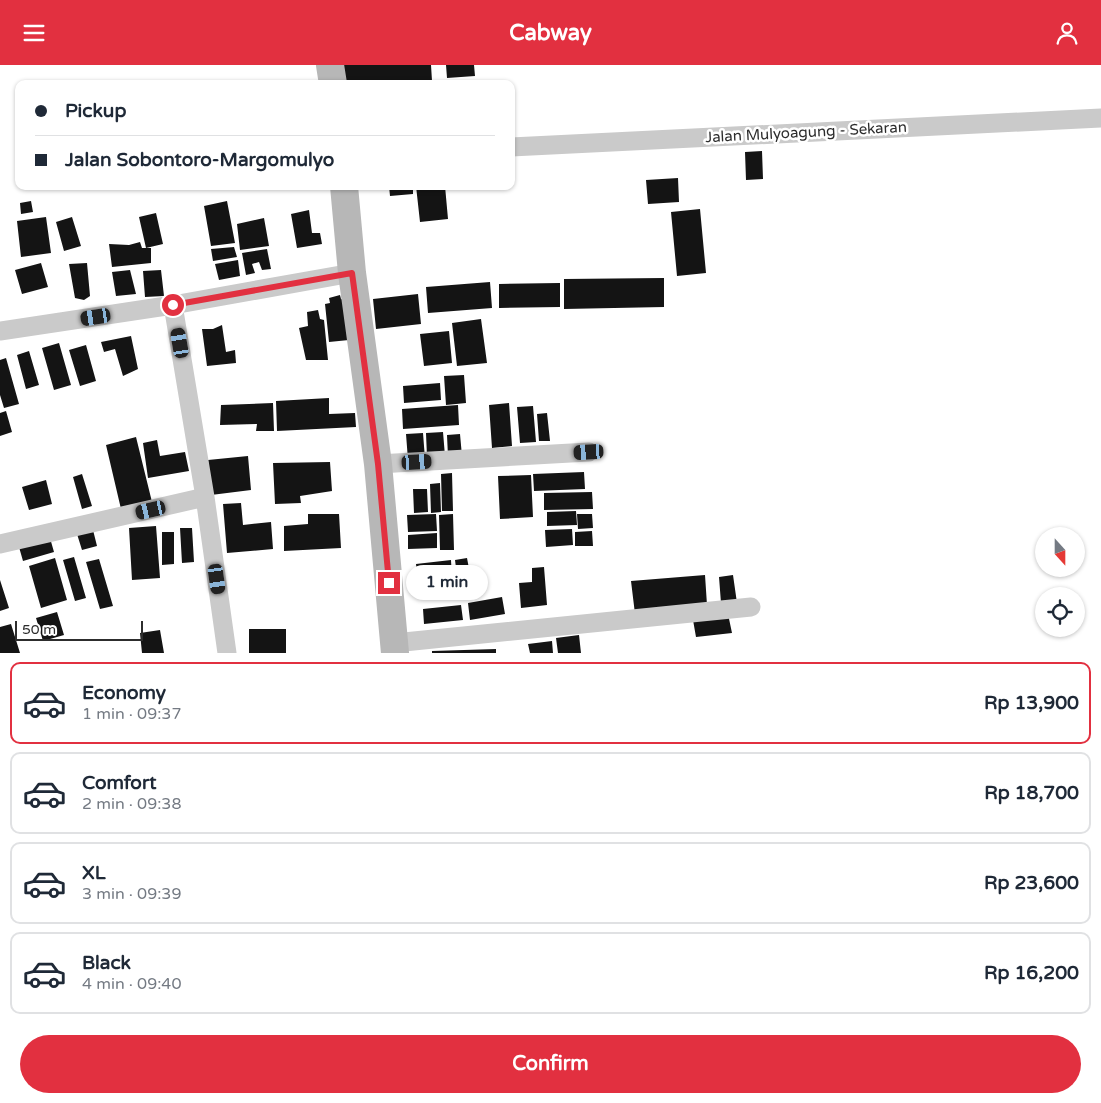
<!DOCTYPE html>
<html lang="en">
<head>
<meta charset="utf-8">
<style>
  :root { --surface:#fff; --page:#f2f2f3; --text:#1f2937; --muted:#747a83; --line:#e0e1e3; --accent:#e23040 }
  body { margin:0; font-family:"Varela Round",sans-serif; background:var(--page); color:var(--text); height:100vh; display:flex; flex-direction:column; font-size:19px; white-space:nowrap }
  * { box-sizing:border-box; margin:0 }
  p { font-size:16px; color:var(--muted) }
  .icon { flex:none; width:28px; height:28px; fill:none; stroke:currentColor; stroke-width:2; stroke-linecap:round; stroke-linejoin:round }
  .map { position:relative; height:588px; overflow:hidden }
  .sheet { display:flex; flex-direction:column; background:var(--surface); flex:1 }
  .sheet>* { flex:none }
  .banner { position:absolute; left:15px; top:15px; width:500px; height:110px; border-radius:10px; box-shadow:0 1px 4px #0004; display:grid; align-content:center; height:110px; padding:0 20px; background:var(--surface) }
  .needle { width:32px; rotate:159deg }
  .buttons { position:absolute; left:1035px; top:462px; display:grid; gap:10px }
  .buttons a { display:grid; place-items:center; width:50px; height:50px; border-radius:50%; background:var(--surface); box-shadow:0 1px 4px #0004; font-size:25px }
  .scale { position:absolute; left:15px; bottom:12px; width:128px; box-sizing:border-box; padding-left:5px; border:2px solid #2d2d2d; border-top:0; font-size:14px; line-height:18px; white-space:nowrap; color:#2d2d2d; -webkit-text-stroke:4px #fff; paint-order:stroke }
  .end { position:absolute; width:22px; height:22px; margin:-11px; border:6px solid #e23040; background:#fff; box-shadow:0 0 0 2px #fff }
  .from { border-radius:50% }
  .bubble { position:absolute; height:35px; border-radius:18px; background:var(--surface); box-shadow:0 1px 4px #0004; font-size:16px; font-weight:700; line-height:35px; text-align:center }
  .car { position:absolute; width:15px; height:30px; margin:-15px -8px; border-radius:6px; box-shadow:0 0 4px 1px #0007; background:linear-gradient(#222 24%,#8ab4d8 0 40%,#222 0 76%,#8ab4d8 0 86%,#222 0) }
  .banner b { display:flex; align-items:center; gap:18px; height:48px; font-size:19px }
  .banner b+b { border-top:1px solid var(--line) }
  .banner i { width:12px; height:12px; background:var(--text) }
  ul { padding:9px 0 0; list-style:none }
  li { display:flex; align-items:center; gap:15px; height:82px; margin:0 10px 8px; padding:0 10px; border:2px solid var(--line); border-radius:10px }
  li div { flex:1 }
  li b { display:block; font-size:19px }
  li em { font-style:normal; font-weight:700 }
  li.current { border-color:var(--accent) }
  li>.icon { width:45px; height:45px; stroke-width:1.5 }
  .button { display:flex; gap:10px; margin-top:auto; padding:10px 20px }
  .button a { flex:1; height:58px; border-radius:30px; background:var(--accent); color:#fff; font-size:20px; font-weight:700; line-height:58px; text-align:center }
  header { display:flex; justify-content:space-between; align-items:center; height:65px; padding:0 20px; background:var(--accent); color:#fff; font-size:22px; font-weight:700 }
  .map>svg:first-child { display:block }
</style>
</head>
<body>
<header><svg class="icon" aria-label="menu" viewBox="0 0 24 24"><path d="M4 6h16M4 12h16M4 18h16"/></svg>Cabway<svg class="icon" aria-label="person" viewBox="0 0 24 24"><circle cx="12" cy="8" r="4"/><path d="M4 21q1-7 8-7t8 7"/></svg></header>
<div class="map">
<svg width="1101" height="588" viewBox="0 0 1101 588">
  <rect width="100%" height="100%" fill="#fff"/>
  <path fill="#141414" d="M341,0H431L432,16L394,19H342Z
    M446,0H474L475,11L447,13Z
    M762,86L763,114L746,115L745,87Z
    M678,113L679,137L648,139L646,115Z
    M389,121H413V129L390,131Z
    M416,121H445L448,154L420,157Z
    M31,136L33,147L21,149L20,138Z
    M227,136L235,178L211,181L204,141Z
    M700,144L706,208L677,211L671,147Z
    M309,145L312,168H320L322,179L297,183L291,149Z
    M156,148L163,179L146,183L139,152Z
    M46,152L51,188L21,192L17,156Z
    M72,152L81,181L64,186L56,157Z
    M264,153L269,181L240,185L237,159Z
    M140,177L142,183H151V198L112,202L109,179L129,180Z
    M234,182L237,192L213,196L211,184Z
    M267,184L271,204L262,205L259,197L252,199L255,208L246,210L242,188Z
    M238,195L240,211L219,215L215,199Z
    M41,198L48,222L22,229L15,205Z
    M87,198L90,231L84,235L75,233L69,199Z
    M130,205L136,229L116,231L112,207Z
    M161,205L164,231L145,232L143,206Z
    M664,213V242L564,244V214Z
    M490,217L492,243L428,248L426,222Z
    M560,218V242L499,243V219Z
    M418,229L421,259L376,264L373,234Z
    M340,230L341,234L344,235L349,275L329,277L325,239L330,238L329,233Z
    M318,245L320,254L324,255L328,295H306L299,263L308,261L307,247Z
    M481,254L487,298L457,301L452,258Z
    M222,260L226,287L235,285L236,298L207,301L202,264H213Z
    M449,266L452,298L424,301L420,269Z
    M131,271L138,304L123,311L115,284L104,287L101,277Z
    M59,278L71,320L54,325L42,283Z
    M86,280L96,316L80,321L69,285Z
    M29,286L39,320L26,324L17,290Z
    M6,293L19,339L4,343L0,330V295Z
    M464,310L466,338L446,340L444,311Z
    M440,318L441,335L404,338L403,321Z
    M329,333V349L355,348L356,362L277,366L276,336Z
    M273,338L274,366H256L257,359L220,360L221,340Z
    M509,338L512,381L492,383L489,340Z
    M458,340L459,360L403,364L402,344Z
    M533,341L536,377L520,378L517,342Z
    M6,346L12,367L0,371V348Z
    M547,348L550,376H539L537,349Z
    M443,367L445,391L427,392L426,368Z
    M423,368L425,394L408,395L406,369Z
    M460,369L462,391L448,392L447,370Z
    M136,372L152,437L121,444L106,380Z
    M157,375L160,391L185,387L189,406L148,413L143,378Z
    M248,391L251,425L211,430L208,395Z
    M330,397L332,426L300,431L301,438L275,439L273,398Z
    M584,407L585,424L534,426L533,409Z
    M452,408L453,446H442L441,409Z
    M82,409L92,441L82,444L73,412Z
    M531,410L533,452L500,454L498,411Z
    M46,415L52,439L29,445L22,422Z
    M440,418L441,447L431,448L430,419Z
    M413,424H427L428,447L414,448Z
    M592,427L593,444L544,445V428Z
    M241,438L243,460L271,457L273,484L227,488L223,439Z
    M576,446L577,460L547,461V447Z
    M308,449H339L341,483L284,486V461L308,459Z
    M436,449L437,466L408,467L407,450Z
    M453,449L454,485H440L439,450Z
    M577,449H592L593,463L578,464Z
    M156,461L160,513L132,515L129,463Z
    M180,463H192L194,497L182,498Z
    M572,464L573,480L546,482L545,465Z
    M93,465L97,481L82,485L77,469Z
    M592,466L593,481H575V467Z
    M162,467H174V499L162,500Z
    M437,468V483L408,484V470Z
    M50,473L54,487L23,496L19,482Z
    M74,492L86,533L75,536L63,495Z
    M55,493L67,535L41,543L29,501Z
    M467,493L470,509L457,510L455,495Z
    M99,494L113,541L100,544L86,497Z
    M451,495L452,514L418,517L416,499Z
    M544,502L547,540L521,543L519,518L532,517V503Z
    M705,510L707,540L635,549L631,516Z
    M733,510L737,538H721L719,512Z
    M0,515L9,543L0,546Z
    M502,532L505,549L470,555L468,538Z
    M461,540L463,555L424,559L423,544Z
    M57,547L64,570L43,576L36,553Z
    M728,549L732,568L696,572L693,555Z
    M11,559L20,588H0V562Z
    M249,564H286V588H249Z
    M160,565L164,588H142L140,568Z
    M579,570L581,588H558L556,573Z
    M552,576L553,588H530L528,579Z
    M496,584V588H432V586Z"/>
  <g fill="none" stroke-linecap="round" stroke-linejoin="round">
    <path stroke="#cacaca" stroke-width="19" d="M511,82L1101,53
      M173,240L205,432L227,588
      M0,266L173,240L352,208
      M378,399L589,387
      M0,479L205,432
      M394,578L751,542"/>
    <path stroke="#b7b7b7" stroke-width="28" d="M330,0L333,19
      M344,121L352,208L378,399L395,588"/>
  </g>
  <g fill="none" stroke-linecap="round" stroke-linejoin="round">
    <path stroke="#e23040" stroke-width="6" d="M173,240L352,208L378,399L389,518"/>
  </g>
  <g text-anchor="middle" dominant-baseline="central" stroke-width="5" stroke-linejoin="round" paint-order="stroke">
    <g font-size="15" fill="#2d2d2d" stroke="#fff">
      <text transform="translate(806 67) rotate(-3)">Jalan Mulyoagung - Sekaran</text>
    </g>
  </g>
</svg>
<div class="buttons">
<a><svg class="needle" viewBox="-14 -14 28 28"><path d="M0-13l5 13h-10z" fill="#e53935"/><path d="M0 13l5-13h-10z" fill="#747a83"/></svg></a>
<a><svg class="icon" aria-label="locate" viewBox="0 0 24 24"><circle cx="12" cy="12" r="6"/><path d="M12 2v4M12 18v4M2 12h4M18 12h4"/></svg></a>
</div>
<div class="scale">50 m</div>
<i class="end from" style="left:173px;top:240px"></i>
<i class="end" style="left:389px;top:518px"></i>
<div class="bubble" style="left:406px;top:500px;width:82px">1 min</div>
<i class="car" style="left:96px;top:252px;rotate:261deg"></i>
<i class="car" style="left:180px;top:278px;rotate:350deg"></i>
<i class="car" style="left:589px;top:387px;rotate:267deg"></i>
<i class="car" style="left:417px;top:397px;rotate:87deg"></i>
<i class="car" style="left:151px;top:445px;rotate:257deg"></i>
<i class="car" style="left:217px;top:514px;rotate:172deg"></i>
<div class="banner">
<b><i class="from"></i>Pickup</b>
<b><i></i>Jalan Sobontoro-Margomulyo</b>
</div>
</div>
<section class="sheet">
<ul>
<li class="current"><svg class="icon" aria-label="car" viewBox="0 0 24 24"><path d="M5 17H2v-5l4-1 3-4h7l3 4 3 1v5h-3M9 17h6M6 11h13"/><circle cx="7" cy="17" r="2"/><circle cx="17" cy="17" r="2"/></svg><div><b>Economy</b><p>1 min · 09:37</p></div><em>Rp 13,900</em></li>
<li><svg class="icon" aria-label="car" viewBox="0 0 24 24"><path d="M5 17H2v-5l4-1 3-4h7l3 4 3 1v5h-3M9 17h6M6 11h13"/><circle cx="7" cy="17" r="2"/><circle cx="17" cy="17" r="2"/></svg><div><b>Comfort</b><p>2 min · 09:38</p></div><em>Rp 18,700</em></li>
<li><svg class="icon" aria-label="car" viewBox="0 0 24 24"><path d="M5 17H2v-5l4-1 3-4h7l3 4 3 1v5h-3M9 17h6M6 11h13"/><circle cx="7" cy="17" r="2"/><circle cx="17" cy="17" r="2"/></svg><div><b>XL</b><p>3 min · 09:39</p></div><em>Rp 23,600</em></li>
<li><svg class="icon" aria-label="car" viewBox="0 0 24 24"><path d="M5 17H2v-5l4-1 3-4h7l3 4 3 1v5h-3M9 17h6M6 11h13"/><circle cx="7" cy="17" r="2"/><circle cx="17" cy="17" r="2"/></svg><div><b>Black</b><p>4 min · 09:40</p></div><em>Rp 16,200</em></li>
</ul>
<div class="button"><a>Confirm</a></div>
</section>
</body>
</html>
